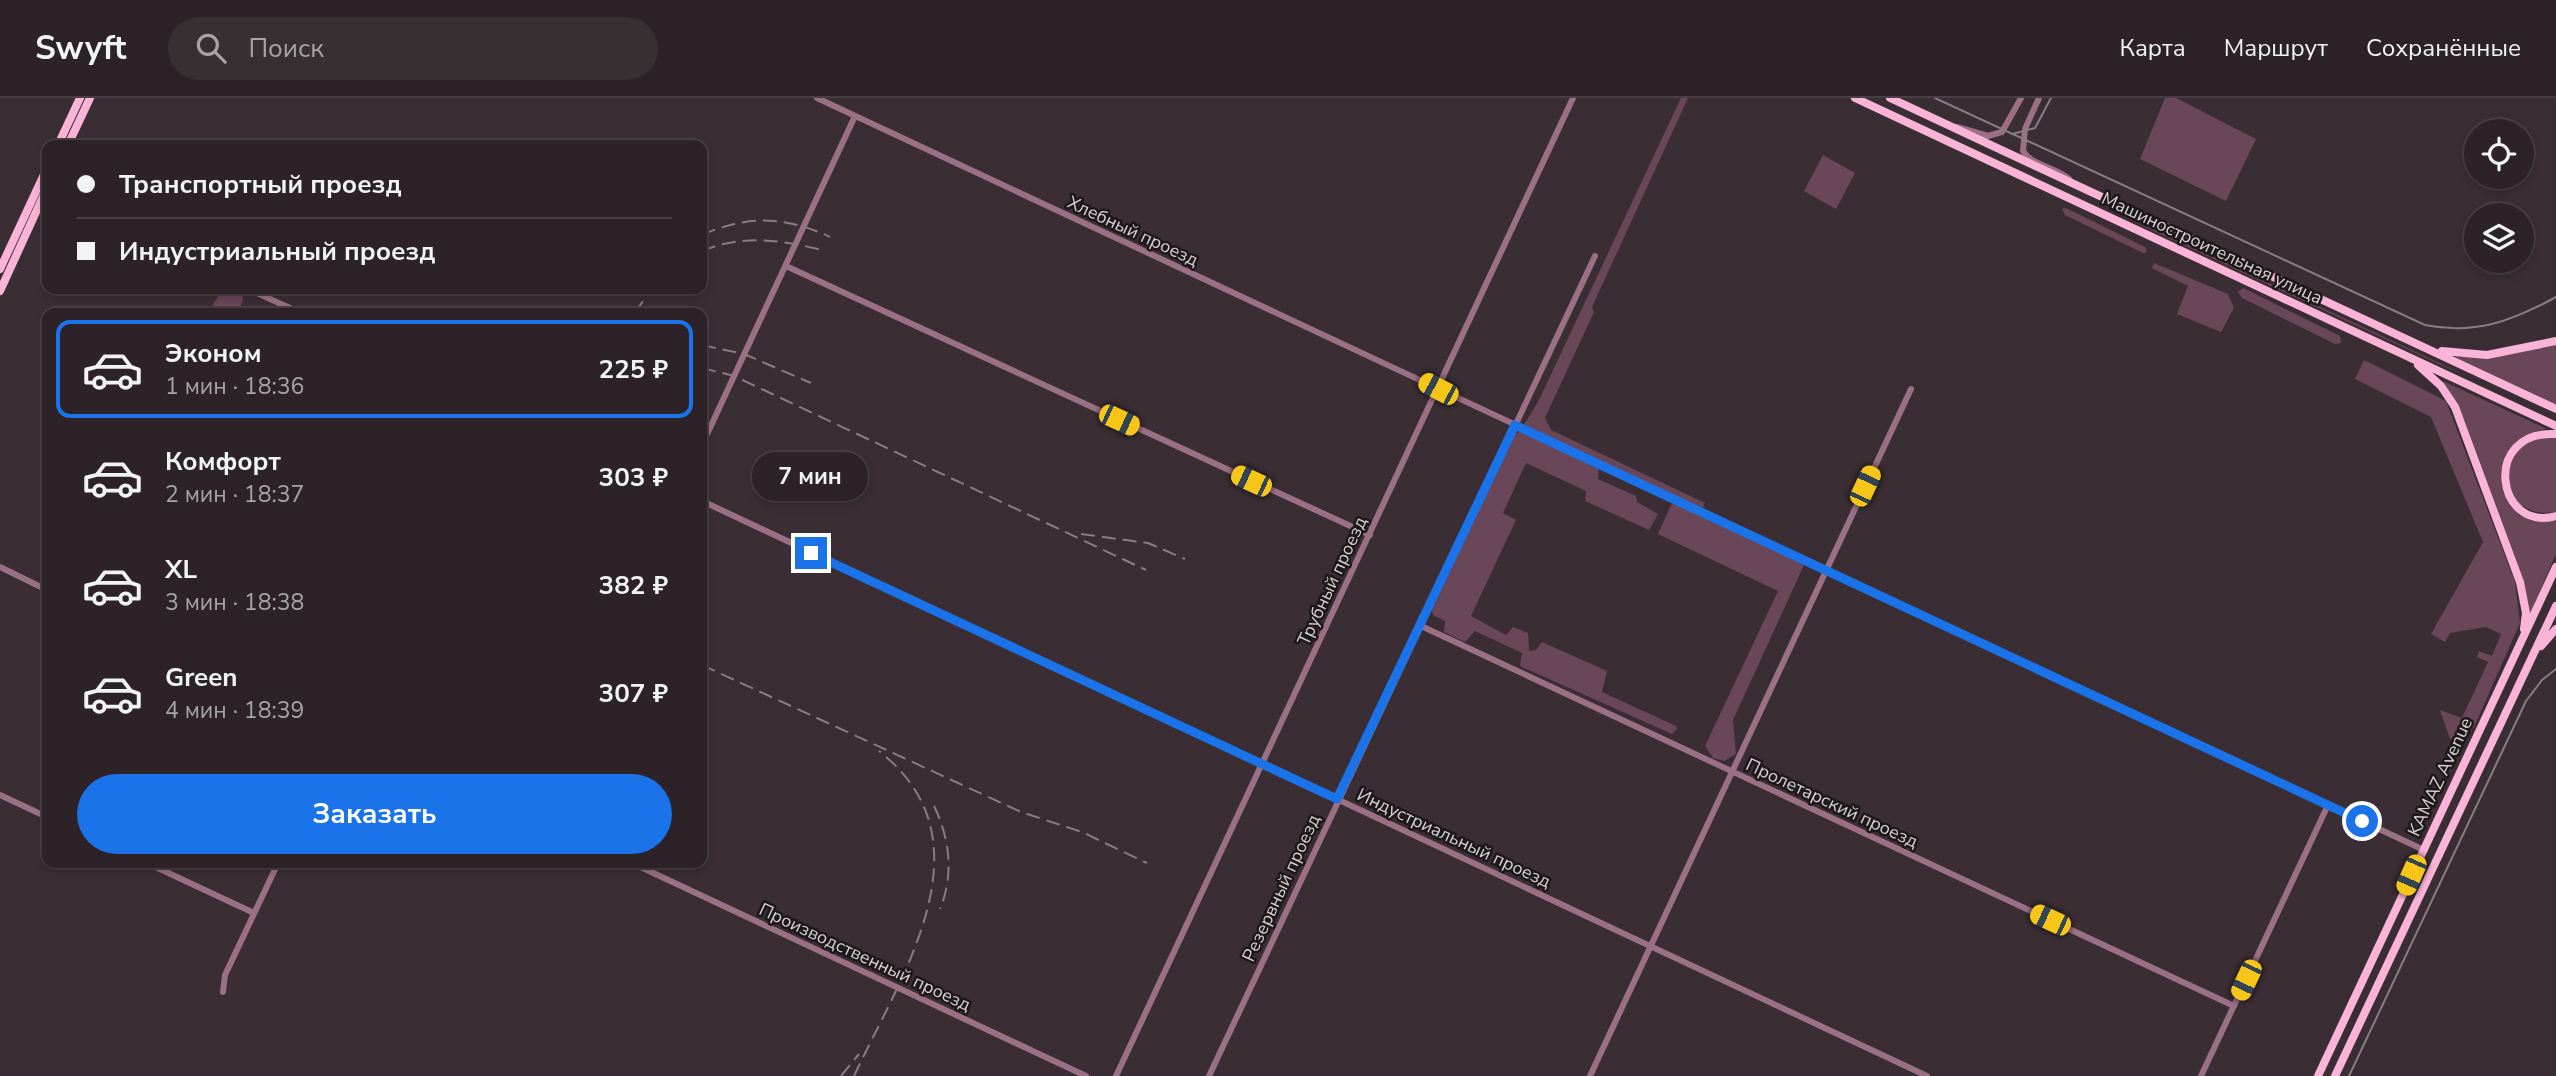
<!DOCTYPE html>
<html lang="ru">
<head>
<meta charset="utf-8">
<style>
  :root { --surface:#2c2227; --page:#382f33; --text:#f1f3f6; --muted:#a6a4a7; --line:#483f44; --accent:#1a73e8 }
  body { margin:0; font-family:"Nunito Sans",sans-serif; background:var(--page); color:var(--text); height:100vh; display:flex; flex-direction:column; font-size:26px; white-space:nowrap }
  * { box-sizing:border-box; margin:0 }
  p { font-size:23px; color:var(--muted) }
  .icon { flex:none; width:38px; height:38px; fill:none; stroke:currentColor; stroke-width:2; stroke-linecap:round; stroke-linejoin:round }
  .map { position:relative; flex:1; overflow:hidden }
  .details { position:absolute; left:42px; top:210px; width:665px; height:560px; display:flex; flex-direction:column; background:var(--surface); border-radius:14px; box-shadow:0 4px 10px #0003,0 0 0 2px var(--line) }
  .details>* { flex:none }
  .hud { position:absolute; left:42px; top:42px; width:665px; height:154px; border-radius:14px; box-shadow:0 4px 10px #0003,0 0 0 2px var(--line); display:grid; align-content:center; height:154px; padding:0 35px; background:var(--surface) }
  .tools { position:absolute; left:2464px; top:21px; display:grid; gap:14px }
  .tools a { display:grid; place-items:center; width:70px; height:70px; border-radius:50%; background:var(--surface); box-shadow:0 4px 10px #0003,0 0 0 2px var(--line); font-size:35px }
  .end { position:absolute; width:32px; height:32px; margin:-16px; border:9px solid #1a73e8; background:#fff; box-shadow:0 0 0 4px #fff }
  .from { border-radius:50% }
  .bubble { position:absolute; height:49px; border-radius:24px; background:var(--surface); box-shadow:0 4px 10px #0003,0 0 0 2px var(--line); font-size:23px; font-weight:700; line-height:49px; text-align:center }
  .car { position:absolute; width:21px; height:42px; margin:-21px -10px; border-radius:9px; box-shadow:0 0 5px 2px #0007; background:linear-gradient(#f5c518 24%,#345 0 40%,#f5c518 0 76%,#345 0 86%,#f5c518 0) }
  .hud b { display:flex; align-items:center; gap:24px; height:66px; font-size:26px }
  .hud b+b { border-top:2px solid var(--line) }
  .hud i { width:18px; height:18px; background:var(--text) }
  ul { padding:12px 0 0; list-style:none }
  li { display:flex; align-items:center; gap:21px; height:98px; margin:0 14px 10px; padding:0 21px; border:4px solid transparent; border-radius:14px }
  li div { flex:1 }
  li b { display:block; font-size:26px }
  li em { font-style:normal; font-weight:700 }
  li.current { border-color:var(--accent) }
  li>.icon { width:63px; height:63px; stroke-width:1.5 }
  .button { display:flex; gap:14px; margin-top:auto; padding:14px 35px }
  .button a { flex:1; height:80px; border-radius:42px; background:var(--accent); color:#fff; font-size:28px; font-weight:700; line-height:80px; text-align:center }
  header { display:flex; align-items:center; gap:42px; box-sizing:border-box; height:98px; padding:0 35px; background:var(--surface); border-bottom:2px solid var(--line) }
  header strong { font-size:33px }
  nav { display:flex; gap:38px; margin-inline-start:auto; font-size:24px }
  .search { width:490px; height:63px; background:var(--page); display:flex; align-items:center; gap:18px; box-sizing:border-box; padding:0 24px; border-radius:38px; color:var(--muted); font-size:26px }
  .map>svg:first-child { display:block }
</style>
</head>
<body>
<header>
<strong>Swyft</strong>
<div class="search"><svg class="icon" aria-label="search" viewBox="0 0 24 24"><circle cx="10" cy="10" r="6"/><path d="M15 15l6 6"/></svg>Поиск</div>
<nav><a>Карта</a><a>Маршрут</a><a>Сохранённые</a></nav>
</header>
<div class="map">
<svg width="2556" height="978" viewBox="0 0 2556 978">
  <rect width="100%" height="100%" fill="#3a2e34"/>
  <path fill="#6a4659" d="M1681,0H1688L1592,209L1594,214L1545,320L1551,332L1705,405L1701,413L1523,328L1538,304Z
    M2165,0H2176L2256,41L2226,103L2140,61Z
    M1823,57L1855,75L1836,111L1804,93Z
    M2066,110L2145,149L2147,154L2143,155L2065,117L2062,111Z
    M2132,123L2154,131L2465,277L2441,267Z
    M2154,165L2228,196L2234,210L2221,234L2177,216L2188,188L2152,170Z
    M2243,190L2340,238L2341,245L2335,246L2242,200L2238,194Z
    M223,191L241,193L243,202L238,215H228L212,208Z
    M2556,246V307L2451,259H2486Z
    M2364,262L2446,303L2515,484L2520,525L2474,629L2465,636L2450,641L2440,612L2462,620L2488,564L2477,559L2479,553L2492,558L2501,536L2486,529L2450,535L2445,544L2431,536L2483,444L2431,319L2355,281Z
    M2443,283L2547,331C2477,339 2492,435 2556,423V456L2529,518L2523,480L2464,321Z
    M1521,333L1599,370L1598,381L1636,398L1637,404L1658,416L1649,432L1585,403L1586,393L1526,365L1503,415L1516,422L1471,518L1506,537L1513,529L1528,535L1529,553L1536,552L1542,544L1607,573L1602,594L1676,628L1677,631L1672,636L1520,568L1522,555L1475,533L1465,544L1444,534L1445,523L1433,517L1432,513L1513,337Z
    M2556,338V414C2506,422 2493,368 2530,341Z
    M1677,404L1804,467L1733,622L1736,656L1724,663L1713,660L1705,648L1778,493L1658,436L1671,407Z"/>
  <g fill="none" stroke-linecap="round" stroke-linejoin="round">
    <path stroke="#9b7086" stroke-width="6" d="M817,0L2424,752
      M2039,0L2025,31L2023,53C2032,68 2056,69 2069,81
      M1957,29L1988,38L2002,34L2021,0
      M786,168L1370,437
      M248,191L301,215
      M702,347L855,18
      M702,403L1927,978
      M0,469L47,492
      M1419,527L2234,908
      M0,697L47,719
      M147,765L254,815
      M632,765L1086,978
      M223,894L225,877L278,765
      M1116,978L1573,0
      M1209,978L1595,158
      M1590,978L1911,291
      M2201,978L2328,707"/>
    <path stroke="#f9b4d8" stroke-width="8" d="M1855,0L2556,328
      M1890,0L2556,311
      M58,47L80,0
      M68,47L90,0
      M0,171L47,70
      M0,193L47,90
      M2442,253L2487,257L2556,243
      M2418,267L2441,288L2455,309L2520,484L2526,515L2524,531
      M2556,336C2481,332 2496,435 2556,418
      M2541,548L2556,531
      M2318,978L2556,469
      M2335,978L2556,508"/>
    <path stroke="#877d82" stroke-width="2" d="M1935,0L2425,227C2475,237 2512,223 2556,199
      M2012,36L2035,30L2051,0
      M2349,978L2526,603L2542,582L2556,571"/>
    <path stroke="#877d82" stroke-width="2" stroke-dasharray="14 7" stroke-linecap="butt" d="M702,137C746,117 786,118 830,139
      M702,153C742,136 781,142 822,152
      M635,215L651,191
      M702,247L744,256L811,285
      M702,270L734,278L1146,472
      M1081,436L1148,445L1185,461
      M702,567L1021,714L1082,734L1147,765
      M934,708C950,741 954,777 940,811
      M841,978L859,956
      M854,978C901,877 994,743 879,653"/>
  </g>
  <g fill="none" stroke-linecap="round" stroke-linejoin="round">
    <path stroke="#1a73e8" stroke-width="9" d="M811,455L1337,701L1515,327L2362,723"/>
  </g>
  <g text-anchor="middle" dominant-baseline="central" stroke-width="5" stroke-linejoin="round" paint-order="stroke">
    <g font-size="18" fill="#d8d0d4" stroke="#1e181b">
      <text transform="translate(1133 133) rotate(25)">Хлебный проезд</text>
      <text transform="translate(2212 150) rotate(25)">Машиностроительная улица</text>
      <text transform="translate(1332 483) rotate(-65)">Трубный проезд</text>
      <text transform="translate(2440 679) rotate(-65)">KAMAZ Avenue</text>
      <text transform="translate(1832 705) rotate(25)">Пролетарский проезд</text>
      <text transform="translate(1454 740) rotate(25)">Индустриальный проезд</text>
      <text transform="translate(1281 790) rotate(-65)">Резервный проезд</text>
      <text transform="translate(865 859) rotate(25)">Производственный проезд</text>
    </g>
  </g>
</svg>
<div class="tools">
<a><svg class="icon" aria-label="locate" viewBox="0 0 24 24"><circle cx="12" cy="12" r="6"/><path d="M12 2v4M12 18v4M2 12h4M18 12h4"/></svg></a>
<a><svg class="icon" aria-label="layers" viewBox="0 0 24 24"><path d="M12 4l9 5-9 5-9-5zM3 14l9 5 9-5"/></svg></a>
</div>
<i class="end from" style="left:2362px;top:723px"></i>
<i class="end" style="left:811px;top:455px"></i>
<div class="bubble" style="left:752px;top:354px;width:116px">7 мин</div>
<i class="car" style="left:1438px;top:291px;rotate:298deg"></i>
<i class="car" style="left:1119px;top:322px;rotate:115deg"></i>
<i class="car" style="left:1251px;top:383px;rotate:295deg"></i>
<i class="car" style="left:1865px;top:388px;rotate:25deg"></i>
<i class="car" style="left:2411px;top:777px;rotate:204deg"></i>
<i class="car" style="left:2050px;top:822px;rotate:295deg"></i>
<i class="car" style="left:2246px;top:882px;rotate:205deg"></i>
<div class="hud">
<b><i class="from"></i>Транспортный проезд</b>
<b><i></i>Индустриальный проезд</b>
</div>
<section class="details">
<ul>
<li class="current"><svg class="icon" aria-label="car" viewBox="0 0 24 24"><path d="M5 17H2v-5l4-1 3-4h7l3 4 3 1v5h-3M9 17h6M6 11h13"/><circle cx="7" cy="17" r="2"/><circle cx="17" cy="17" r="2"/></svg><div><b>Эконом</b><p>1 мин · 18:36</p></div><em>225 ₽</em></li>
<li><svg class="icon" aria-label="car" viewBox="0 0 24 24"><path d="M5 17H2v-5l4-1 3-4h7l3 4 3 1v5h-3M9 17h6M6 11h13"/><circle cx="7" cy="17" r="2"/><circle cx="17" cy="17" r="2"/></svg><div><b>Комфорт</b><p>2 мин · 18:37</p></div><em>303 ₽</em></li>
<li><svg class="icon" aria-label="car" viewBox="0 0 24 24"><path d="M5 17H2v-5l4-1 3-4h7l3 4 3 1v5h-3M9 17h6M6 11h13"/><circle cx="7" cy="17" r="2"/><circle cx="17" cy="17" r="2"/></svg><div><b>XL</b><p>3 мин · 18:38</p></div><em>382 ₽</em></li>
<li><svg class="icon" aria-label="car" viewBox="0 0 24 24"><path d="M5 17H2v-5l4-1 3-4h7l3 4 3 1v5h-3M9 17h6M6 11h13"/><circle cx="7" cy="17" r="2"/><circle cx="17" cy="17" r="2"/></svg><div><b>Green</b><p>4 мин · 18:39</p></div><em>307 ₽</em></li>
</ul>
<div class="button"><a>Заказать</a></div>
</section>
</div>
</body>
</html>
